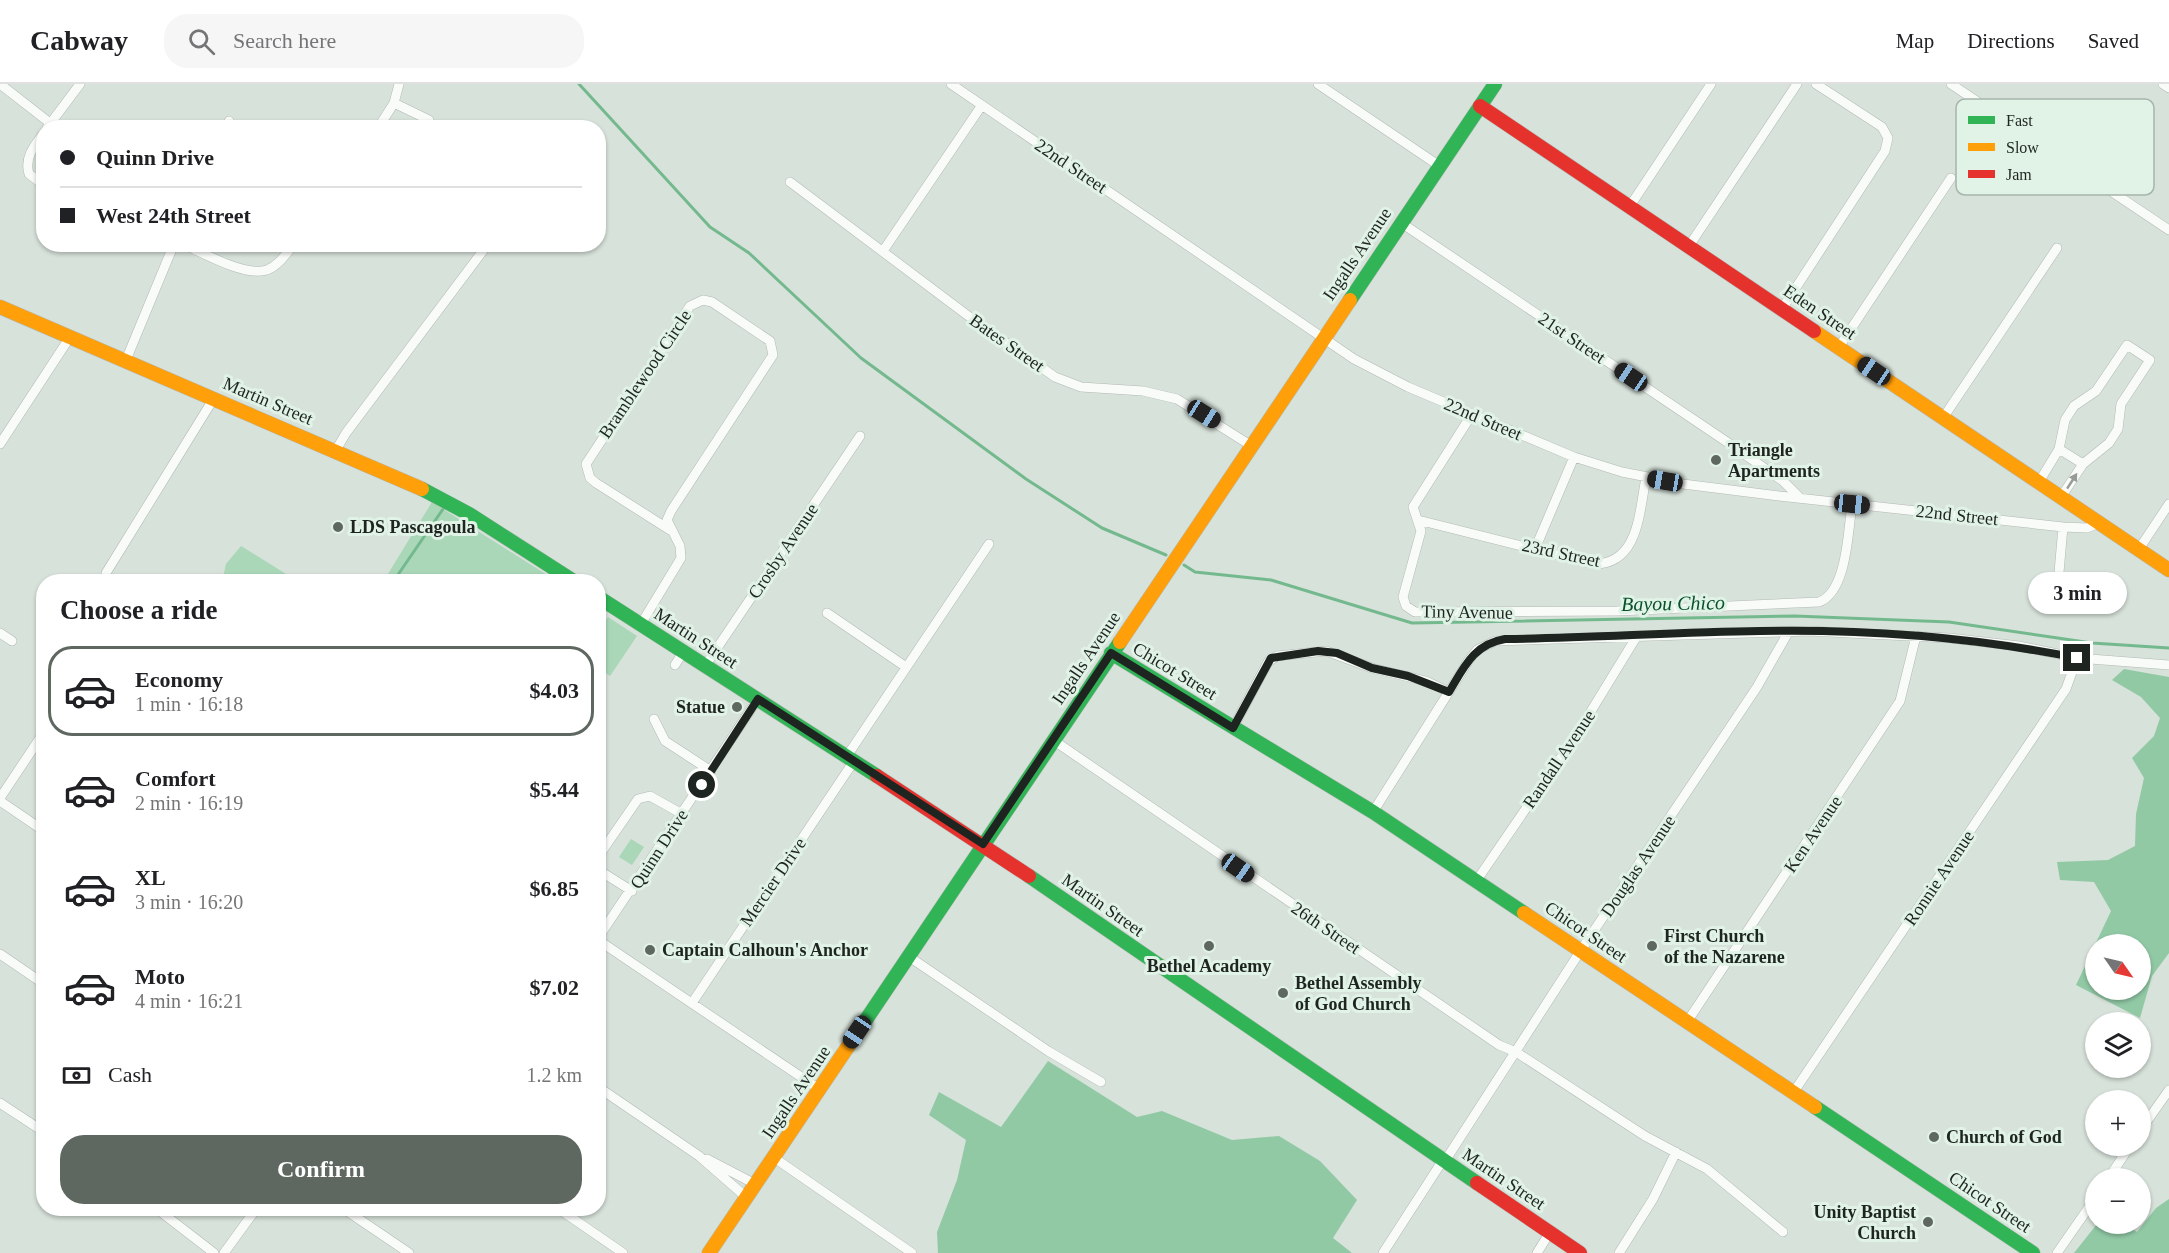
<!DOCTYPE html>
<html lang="en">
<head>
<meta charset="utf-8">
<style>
  :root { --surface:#fff; --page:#f6f6f6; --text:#202124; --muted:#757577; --line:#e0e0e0; --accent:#5f6761 }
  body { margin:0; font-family:"Times New Roman",serif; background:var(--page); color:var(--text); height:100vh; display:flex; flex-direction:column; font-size:22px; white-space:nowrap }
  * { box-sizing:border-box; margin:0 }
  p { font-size:20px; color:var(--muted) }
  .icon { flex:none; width:33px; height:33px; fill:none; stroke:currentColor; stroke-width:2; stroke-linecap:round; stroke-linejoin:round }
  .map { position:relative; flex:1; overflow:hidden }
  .side { position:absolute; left:36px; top:490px; width:570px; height:642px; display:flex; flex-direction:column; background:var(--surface); border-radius:24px; box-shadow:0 2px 4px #0004 }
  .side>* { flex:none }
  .top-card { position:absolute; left:36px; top:36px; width:570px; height:132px; border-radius:24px; box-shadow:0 2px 4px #0004; display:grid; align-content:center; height:132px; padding:0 24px; background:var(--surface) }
  .needle { width:39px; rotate:124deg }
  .buttons { position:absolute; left:2085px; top:850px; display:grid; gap:12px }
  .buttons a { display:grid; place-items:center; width:66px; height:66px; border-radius:50%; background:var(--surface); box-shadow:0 2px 4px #0004; font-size:30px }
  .end { position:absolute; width:27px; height:27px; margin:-14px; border:8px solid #1e2520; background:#fff; box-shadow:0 0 0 3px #fff }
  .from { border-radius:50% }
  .bubble { position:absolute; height:42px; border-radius:21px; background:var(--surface); box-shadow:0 2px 4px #0004; font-size:20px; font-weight:700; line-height:42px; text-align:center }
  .car { position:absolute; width:18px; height:36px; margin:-18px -9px; border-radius:8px; box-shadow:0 0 4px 2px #0007; background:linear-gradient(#222 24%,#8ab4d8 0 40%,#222 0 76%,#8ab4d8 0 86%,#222 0) }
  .top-card b { display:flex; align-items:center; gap:21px; height:57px; font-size:22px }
  .top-card b+b { border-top:2px solid var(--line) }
  .top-card i { width:15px; height:15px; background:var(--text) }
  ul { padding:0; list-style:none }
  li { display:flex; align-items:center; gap:18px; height:90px; margin:0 12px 9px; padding:0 12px; border:3px solid transparent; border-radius:24px }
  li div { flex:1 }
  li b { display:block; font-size:22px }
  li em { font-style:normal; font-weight:700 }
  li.active { border-color:var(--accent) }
  li>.icon { width:54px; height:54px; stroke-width:1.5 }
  h2 { padding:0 24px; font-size:27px; line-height:72px }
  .pay { display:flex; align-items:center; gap:15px; height:66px; padding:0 24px; font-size:22px }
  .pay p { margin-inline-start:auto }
  .cta { display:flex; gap:12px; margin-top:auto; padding:12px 24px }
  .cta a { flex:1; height:69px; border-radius:24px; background:var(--accent); color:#fff; font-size:24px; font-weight:700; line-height:69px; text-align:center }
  header { display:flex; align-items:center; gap:36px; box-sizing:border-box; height:84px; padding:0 30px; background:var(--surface); border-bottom:2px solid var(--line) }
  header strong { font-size:28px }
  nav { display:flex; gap:33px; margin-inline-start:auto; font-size:21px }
  .search { width:420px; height:54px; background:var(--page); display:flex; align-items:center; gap:15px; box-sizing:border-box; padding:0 21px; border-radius:24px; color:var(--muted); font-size:22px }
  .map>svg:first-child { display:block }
</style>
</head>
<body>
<header>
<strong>Cabway</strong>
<div class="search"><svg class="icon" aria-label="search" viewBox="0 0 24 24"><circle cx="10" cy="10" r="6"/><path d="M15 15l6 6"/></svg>Search here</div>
<nav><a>Map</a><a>Directions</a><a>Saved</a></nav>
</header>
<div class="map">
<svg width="2169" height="1169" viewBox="0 0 2169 1169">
  <rect width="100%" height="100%" fill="#d7e2da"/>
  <path fill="#a9d7b8" d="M432,418L552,494L549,498H383Z
    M241,462L299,498H222L226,480Z
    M608,533L637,552L610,592L598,584L599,546Z
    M631,755L644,763L632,781L619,773Z"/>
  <path fill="#91c9a5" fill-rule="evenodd" d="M2124,585L2169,593V869L2152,892L2140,934L2076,901L2111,827L2094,798L2060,796L2057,778L2108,776L2135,762L2136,730L2144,694L2132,674L2154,652L2160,634L2141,613L2112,596ZM2096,861H2140V906H2096Z
    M1048,977L1137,1033L1162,1027L1232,1056L1279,1052L1320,1077L1357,1116L1333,1154L1352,1169H938L937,1148L957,1096L966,1056L929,1031L939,1008L1001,1043Z
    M2169,1115V1169H2074L2097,1140H2125L2137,1148L2156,1124Z"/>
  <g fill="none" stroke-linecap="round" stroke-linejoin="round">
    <path stroke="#74b98e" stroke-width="3" d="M579,0L710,143L749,169L861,274L1026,395L1102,444L1166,471
      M1184,481L1195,488L1271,496L1412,539L1795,532L1949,538L2092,559L2169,564
      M393,498L443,425
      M598,662L601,658"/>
    <g stroke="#b2b9b4" stroke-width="10">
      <path id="street" d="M0,0L50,39
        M951,0L1354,275L1408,303L1472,330L1574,373L1622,388L1683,400L1779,412L2063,443L2087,444L2099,439
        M1318,0L1438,81
        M1951,0L2169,146
        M2163,0L2169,4
        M394,19L429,36
        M47,44L80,0
        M226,44L229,37
        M378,44L394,19L399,0
        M44,49C34,62 24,74 29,90L44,101
        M790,98L979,240L1055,293L1081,303L1143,307L1177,315L1250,361
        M1630,122L1711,0
        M1400,138L1727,358L1783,397L1800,414
        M183,160C203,169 245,193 267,186C279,181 286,170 294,160
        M1689,162L1797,0
        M883,167L982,21
        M1782,225L1885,67L1888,54L1882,43L1816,0
        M1839,263L1951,94
        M126,276L174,160
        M1472,330L1413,423L1421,447L1403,513L1406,522L1415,528L1617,527L1819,518C1847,508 1848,447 1852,420
        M1943,334L2057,164
        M0,360L70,253
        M2059,365L2083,380
        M336,366L346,349L488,160
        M2039,398L2059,365L2065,336L2074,322L2096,307L2127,261L2150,276L2121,320L2118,345L2109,359L2083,380L2061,413
        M1418,436L1593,480C1639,481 1639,428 1646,394
        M1535,465L1574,373
        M2139,465L2169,420
        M106,489L214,314
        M2056,522L2063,443
        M827,529L906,583
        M641,540L681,474L680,462L667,436L671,427L773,271L770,257L712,218L703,216L690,222L586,380L590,394L596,399L670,446
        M0,549L12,557
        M675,581L683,568
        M705,582L860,352
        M654,635L665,657L711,687
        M1233,644L1268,578L1277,572L1326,567L1372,584L1426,597L1449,608
        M1053,656L1499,961L1516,968L1645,1052L1707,1085L1783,1148
        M847,672L989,460
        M0,714L44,648
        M0,717L44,747
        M1373,728L1469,576L1477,566L1495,557L1809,547L1949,554L2019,562L2077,574L2169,581
        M598,773L638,715L650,712L682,730
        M598,781L600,787L632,807
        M1477,796L1577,650L1637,552
        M598,854L758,615
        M598,856L819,1005
        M0,870L44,900
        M908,872L1048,967L1101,998
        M692,919L854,677
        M1687,938L1900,617L1916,552
        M598,1003L699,1072L746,1113
        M1793,1009L2047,633L2066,605L2077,574
        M0,1019L44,1048
        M2140,1047L2169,1006
        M773,1073L912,1169
        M707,1075L755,1100
        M1445,1077L1581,866L1757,603L1789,547
        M2108,1095L2130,1062
        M157,1125L214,1169
        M344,1125L409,1169
        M559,1125L623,1169
        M224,1169L256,1125
        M1383,1169L1443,1076
        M1537,1169L1550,1148
        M1619,1169L1653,1115L1676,1068
        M2057,1169L2096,1113"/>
    </g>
    <g stroke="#b2b9b4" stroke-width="15">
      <path id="fast" d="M1350,216L1495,0
        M422,405L469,430L575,498
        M598,513L877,692
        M1111,569L1373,728L1524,829
        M1029,792L1477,1099
        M849,961L1120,558
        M1815,1023L2033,1169"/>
    </g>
    <g stroke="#b2b9b4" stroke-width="15">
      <path id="slow" d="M0,223L422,405
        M1814,247L2169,486
        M1120,558L1350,216
        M1524,829L1815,1023
        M709,1169L849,961"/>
    </g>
    <g stroke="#b2b9b4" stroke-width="15">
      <path id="jam" d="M1480,22L1814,247
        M877,692L1029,792
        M1477,1099L1580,1169"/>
    </g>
    <use href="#street" stroke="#f9fbf9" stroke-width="9"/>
    <use href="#fast" stroke="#30b455" stroke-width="14"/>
    <use href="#slow" stroke="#ff9f0a" stroke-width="14"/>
    <use href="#jam" stroke="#e5322d" stroke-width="14"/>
  </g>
  <defs><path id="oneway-solid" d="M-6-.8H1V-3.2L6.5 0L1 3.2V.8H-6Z" transform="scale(1.5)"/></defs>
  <use fill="#969b97" href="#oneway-solid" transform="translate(2072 397) rotate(-57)"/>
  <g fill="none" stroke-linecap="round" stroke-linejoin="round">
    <path stroke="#1e2520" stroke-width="8" d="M702,701L758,615L983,760L1111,569L1233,644L1271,574L1318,567L1337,569L1372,584L1408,592L1449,608C1464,583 1474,560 1505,555C1590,554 1675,548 1760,547C1866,545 1973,553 2077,574"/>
  </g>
  <g fill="#5f6761" stroke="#e1f3e6" stroke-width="2">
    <circle cx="1716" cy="376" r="6"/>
    <circle cx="338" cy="443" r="6"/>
    <circle cx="737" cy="623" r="6"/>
    <circle cx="1209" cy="862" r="6"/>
    <circle cx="1652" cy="862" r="6"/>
    <circle cx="650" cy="866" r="6"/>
    <circle cx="1283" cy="909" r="6"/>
    <circle cx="1934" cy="1053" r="6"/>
    <circle cx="1928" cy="1138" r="6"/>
  </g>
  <g text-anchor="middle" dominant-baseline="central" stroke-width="6" stroke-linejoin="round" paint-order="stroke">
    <g font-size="18" fill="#1e2520" stroke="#e1f3e6">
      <text transform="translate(1071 82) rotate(34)">22nd Street</text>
      <text transform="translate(1357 170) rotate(-56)">Ingalls Avenue</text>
      <text transform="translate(1820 228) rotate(34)">Eden Street</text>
      <text transform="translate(1572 254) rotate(34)">21st Street</text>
      <text transform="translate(1007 259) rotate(35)">Bates Street</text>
      <text transform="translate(645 290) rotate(-56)">Bramblewood Circle</text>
      <text transform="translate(268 317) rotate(23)">Martin Street</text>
      <text transform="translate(1483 335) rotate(23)">22nd Street</text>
      <text transform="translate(1957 431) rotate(6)">22nd Street</text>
      <text transform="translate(783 467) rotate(-56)">Crosby Avenue</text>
      <text transform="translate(1561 469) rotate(12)">23rd Street</text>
      <text transform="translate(1467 528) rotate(1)">Tiny Avenue</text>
      <text transform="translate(696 554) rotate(33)">Martin Street</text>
      <text transform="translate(1086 574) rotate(-56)">Ingalls Avenue</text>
      <text transform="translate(1175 587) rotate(31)">Chicot Street</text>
      <text transform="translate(1559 675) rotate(-56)">Randall Avenue</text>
      <text transform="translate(1813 750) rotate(-56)">Ken Avenue</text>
      <text transform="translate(659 765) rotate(-57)">Quinn Drive</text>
      <text transform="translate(1638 782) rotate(-56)">Douglas Avenue</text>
      <text transform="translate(1939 794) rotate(-56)">Ronnie Avenue</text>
      <text transform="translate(773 798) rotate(-56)">Mercier Drive</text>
      <text transform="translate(1103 821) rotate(35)">Martin Street</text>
      <text transform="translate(1326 844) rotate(34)">26th Street</text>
      <text transform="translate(1586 848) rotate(34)">Chicot Street</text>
      <text transform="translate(796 1008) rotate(-56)">Ingalls Avenue</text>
      <text transform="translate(1504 1095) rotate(34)">Martin Street</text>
      <text transform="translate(1990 1118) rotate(34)">Chicot Street</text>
    </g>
    <g font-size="18" font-weight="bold" fill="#1e2520" stroke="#e1f3e6" text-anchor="start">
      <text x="1728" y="366">Triangle<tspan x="1728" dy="21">Apartments</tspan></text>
      <text x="350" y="443">LDS Pascagoula</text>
      <text x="725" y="623" text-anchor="end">Statue</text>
      <text x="1664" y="852">First Church<tspan x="1664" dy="21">of the Nazarene</tspan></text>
      <text x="662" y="866">Captain Calhoun's Anchor</text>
      <text x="1209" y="882" text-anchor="middle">Bethel Academy</text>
      <text x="1295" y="899">Bethel Assembly<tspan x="1295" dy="21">of God Church</tspan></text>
      <text x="1946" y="1053">Church of God</text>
      <text x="1916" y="1128" text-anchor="end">Unity Baptist<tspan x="1916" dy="21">Church</tspan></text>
    </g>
    <g font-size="20" font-style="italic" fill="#07512b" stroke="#e1f3e6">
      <text transform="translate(1673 519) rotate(-1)">Bayou Chico</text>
    </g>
  </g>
  <rect x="1956" y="15" width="198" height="96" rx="9" fill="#e1f3e6" stroke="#a6b5ab" stroke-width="1.5"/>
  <rect x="1968" y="32" width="27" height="8" fill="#30b455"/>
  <rect x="1968" y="59" width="27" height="8" fill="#ff9f0a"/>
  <rect x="1968" y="86" width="27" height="8" fill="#e5322d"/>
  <g font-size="16" fill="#1e2520">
    <text x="2006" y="42">Fast</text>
    <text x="2006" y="69">Slow</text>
    <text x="2006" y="96">Jam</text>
  </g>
</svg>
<div class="buttons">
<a><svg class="needle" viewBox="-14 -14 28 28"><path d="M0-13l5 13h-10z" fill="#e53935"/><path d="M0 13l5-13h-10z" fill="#757577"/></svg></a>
<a><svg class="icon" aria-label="layers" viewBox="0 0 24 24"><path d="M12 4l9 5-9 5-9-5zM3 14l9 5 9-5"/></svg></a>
<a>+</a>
<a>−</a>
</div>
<i class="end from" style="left:702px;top:701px"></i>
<i class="end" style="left:2077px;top:574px"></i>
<div class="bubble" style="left:2028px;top:488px;width:99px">3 min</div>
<i class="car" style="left:1874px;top:287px;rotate:304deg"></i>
<i class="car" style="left:1631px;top:293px;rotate:304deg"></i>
<i class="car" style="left:1204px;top:330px;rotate:122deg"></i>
<i class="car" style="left:1665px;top:397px;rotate:280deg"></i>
<i class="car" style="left:1852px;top:420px;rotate:96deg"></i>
<i class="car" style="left:1238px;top:784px;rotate:125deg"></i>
<i class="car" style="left:857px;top:948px;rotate:214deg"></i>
<div class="top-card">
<b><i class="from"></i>Quinn Drive</b>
<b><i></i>West 24th Street</b>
</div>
<section class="side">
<h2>Choose a ride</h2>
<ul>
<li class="active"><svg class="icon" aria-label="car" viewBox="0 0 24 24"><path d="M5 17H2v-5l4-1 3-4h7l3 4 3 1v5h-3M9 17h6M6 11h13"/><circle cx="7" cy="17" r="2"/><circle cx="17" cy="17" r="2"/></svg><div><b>Economy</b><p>1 min · 16:18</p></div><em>$4.03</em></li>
<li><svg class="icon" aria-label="car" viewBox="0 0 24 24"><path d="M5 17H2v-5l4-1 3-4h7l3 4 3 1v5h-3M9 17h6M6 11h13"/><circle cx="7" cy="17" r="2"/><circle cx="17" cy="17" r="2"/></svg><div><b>Comfort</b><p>2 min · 16:19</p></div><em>$5.44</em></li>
<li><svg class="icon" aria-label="car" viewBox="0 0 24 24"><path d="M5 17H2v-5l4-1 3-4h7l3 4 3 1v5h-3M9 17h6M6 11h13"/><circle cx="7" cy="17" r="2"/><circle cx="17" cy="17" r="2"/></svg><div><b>XL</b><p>3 min · 16:20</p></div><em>$6.85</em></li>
<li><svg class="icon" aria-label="car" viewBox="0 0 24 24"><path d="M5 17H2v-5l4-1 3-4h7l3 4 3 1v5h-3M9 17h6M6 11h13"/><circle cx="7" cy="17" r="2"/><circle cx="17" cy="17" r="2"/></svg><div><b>Moto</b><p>4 min · 16:21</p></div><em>$7.02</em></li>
</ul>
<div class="pay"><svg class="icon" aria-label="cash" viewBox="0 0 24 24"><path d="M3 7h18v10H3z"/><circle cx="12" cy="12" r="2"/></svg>Cash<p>1.2 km</p></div>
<div class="cta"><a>Confirm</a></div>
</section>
</div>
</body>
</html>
